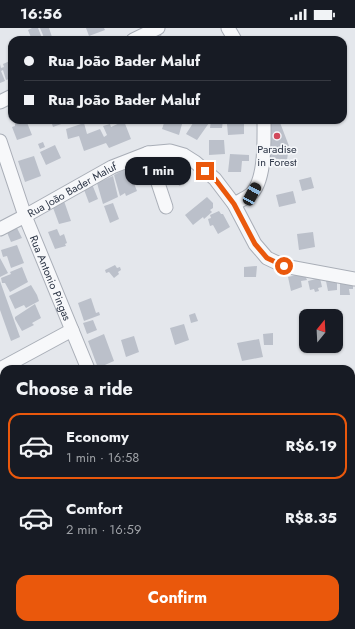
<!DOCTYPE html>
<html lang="en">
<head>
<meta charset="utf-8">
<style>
  :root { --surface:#171b24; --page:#20242c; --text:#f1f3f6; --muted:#9ea1a6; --line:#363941; --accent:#ea580c }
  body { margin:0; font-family:Jost,sans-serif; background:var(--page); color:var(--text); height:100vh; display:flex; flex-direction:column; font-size:15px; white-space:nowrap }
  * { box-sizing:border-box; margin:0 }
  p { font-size:13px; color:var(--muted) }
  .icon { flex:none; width:22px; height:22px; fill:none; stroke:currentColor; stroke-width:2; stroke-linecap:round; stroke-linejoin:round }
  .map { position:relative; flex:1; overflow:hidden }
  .side { position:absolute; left:0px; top:337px; width:355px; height:264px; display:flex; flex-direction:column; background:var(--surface); border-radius:12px 12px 0 0; box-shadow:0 1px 3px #0004 }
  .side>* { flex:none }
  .guide { position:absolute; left:8px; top:8px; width:339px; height:88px; border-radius:12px; box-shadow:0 1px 3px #0004; display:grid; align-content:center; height:88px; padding:0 16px; background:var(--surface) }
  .needle { width:26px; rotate:18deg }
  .tools { position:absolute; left:299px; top:281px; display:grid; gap:8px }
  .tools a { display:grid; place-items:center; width:44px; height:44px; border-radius:8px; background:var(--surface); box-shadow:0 1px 3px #0004; font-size:20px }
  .end { position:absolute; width:18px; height:18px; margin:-9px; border:5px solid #ea580c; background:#fff; box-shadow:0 0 0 2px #fff }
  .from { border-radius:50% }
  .bubble { position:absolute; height:28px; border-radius:12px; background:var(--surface); box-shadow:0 1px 3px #0004; font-size:13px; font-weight:700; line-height:28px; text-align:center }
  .car { position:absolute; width:12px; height:24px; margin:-12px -6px; border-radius:5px; box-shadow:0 0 3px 1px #0007; background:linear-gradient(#222 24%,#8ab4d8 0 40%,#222 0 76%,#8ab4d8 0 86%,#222 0) }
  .guide b { display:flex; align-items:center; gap:14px; height:38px; font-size:15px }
  .guide b+b { border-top:1px solid var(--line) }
  .guide i { width:10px; height:10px; background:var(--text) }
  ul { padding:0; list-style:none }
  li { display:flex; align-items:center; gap:12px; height:66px; margin:0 8px 6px; padding:0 8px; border:2px solid transparent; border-radius:12px }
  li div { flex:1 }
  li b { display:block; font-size:15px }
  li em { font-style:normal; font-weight:700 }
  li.on { border-color:var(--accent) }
  li>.icon { width:36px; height:36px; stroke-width:1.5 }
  h2 { padding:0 16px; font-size:18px; line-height:48px }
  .cta { display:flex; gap:8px; margin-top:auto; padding:8px 16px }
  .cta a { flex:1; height:46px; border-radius:12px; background:var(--accent); color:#fff; font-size:16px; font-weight:700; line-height:46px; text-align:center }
  .status { display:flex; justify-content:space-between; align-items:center; height:28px; padding:0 20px; background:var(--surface); direction:ltr }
  .status svg { height:11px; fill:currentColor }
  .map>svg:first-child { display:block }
</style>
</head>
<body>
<div class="status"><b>16:56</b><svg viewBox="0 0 49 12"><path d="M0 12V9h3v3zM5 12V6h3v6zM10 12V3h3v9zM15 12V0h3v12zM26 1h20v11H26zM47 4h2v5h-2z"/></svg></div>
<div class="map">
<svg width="355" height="601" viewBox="0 0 355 601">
  <rect width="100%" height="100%" fill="#e4e7ec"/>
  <path fill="#c9d6c5" d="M4,512V576L0,578V514Z
    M154,597H182L184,601H155L153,600Z"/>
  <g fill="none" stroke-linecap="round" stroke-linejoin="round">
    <path stroke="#9fb4cc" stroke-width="19" d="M351,504L355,505
      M0,587L4,585"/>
  </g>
  <path fill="#bbc0ca" d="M32,0H38L42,10L32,12L28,2Z
    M40,0H49L53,12H45Z
    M86,0H104L105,2L89,8Z
    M161,7L163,12H156L155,9Z
    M12,32V50L6,52L3,42L1,43L5,53L0,55V36L1,40L4,39L3,36Z
    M12,79V92H10L8,88L11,87L8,80Z
    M26,92L32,107L17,112L12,99L15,98V96Z
    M54,92H63L64,95L53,99L52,96L55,95Z
    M165,92H185L184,96H182L179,107L162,101Z
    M195,92H205L209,95L197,112L186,106Z
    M211,92H223L222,100H210Z
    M230,92H244V106L228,107L227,96Z
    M266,92H279L289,118L287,132L271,130V136H265Z
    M124,93L131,111L109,120L106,115L84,123L79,108L68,111L66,101L84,95L87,106L100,101L104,109L107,107L103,98L110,96L111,99Z
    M209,112H224L225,126L209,127Z
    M43,114L45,119L40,121L38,116Z
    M55,117L61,130L46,137L40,124Z
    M230,126L249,127V133H242L241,144H228Z
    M34,128L41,148L25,154L18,133Z
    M154,128L168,129L167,131H169V138L166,140L154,139Z
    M175,135L188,145L180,158L165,147Z
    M128,140L137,163L126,168L125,165L120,168L114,147Z
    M113,148L118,169L103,176L97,155Z
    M311,149L314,160L302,163L299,152Z
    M92,156L98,171L89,175L83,159Z
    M293,163L296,175L279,179L276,167Z
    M207,169L213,175V180L210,182L212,184L204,191L203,189L193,197L185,187Z
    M64,173L71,193L59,196L52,177Z
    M113,175L119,191L110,195L104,178Z
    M219,183L221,186H223L230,199L218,206L213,197L210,198L208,191L211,190L210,187Z
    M16,198L22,210L11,214L6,202Z
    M57,201L60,208L64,206L67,215L65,216L66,218L55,221L48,204Z
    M313,204L315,219L299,222L297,206Z
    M17,217L24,235L11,240L7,228L3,229L1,222Z
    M0,230L8,245L0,249Z
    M115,237L117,240L120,239L121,242L118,244L119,246L114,250L109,244L106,245L105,242Z
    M257,238L256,249H244V239Z
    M22,239L28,254L10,264L5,255H2L1,250L11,246L10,244Z
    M304,245L307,252L301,253L302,259L291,263L288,249Z
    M320,250L322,259L318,260L319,263L315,264L314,261L310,262L308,253Z
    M338,252L339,255H337V262L328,263L326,253Z
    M0,253L20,309L11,313L0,282Z
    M340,253H353V261H349L350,267H340Z
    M31,257L37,267L39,273L26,280L24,277L15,281L9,268Z
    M91,270L96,285L99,284L100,287L84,293L78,275Z
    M35,276L41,290L32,295L34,297L22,303L15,291V289Z
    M195,285L198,293L191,295L189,287Z
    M93,292L97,302L87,306L83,295Z
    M184,296L189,312L175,317L170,300Z
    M273,305V317H264L263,306Z
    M104,306L114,333L98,340L88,313Z
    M134,308L139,324L126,329L121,312Z
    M259,311L263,329L242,333L237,315Z
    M351,353L355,354V365L351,364Z
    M3,388L4,391V404L1,398H0V389Z
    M4,412V420L1,421L0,413Z
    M351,416H355V426H352Z
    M4,425V440L0,426Z
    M0,441L4,452V457L0,459Z
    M351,454H355V471L351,472Z
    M22,597H44L36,601H22L20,598Z
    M110,597H151L148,601H108Z"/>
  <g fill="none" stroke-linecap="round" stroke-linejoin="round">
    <g stroke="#a9aeb7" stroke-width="15">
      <g id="minor">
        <path d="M228,0L235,12"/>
        <path d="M133,12L158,0"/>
        <path d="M0,74L12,68"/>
        <path id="s1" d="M0,113L25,188L88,341"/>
        <path d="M148,125L166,179"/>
        <path d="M234,176C239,173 246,170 250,167C266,154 264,111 264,92"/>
        <path id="s2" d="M0,201L25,188L112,139L148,125L170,123L184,127L195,134L215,151L234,176L255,216L267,230L284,238L355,251"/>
        <path d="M0,341L72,302"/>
        <path d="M351,411L355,410"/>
        <path d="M0,486L4,485"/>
        <path d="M351,601L354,587L351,558"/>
      </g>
    </g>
    <use href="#minor" stroke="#f7f8fa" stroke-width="13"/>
  </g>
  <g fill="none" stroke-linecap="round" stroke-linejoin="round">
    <path stroke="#ea580c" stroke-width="5" d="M205,143L215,151L234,176L255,216L267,230L284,238"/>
  </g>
  <circle fill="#d1495b" stroke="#f4f6f9" stroke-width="1.5" cx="277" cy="108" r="4"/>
  <g text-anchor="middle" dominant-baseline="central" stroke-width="3.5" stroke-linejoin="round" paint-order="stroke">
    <g font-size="11" fill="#2b3445" stroke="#f4f6f9">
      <text x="277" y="121">Paradise<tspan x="277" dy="13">in Forest</tspan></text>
    </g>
    <g font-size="11" fill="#2b3445" stroke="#f4f6f9">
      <text stroke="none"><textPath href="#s2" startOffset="82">Rua João Bader Maluf</textPath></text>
      <text stroke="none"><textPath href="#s1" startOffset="146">Rua Antonio Pingas</textPath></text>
    </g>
  </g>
</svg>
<div class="tools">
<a><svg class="needle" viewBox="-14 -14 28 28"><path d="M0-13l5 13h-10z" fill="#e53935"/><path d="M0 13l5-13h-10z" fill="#9ea1a6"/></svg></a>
</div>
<i class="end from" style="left:284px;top:238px"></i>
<i class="end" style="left:205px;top:143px"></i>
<div class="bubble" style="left:125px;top:129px;width:66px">1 min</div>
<i class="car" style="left:252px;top:166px;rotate:28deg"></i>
<div class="guide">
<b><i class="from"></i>Rua João Bader Maluf</b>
<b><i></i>Rua João Bader Maluf</b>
</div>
<section class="side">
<h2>Choose a ride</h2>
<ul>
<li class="on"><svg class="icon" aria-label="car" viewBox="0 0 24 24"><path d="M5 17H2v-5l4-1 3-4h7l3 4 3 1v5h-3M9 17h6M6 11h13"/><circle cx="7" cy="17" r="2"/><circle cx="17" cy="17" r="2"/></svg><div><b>Economy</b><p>1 min · 16:58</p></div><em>R$6.19</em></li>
<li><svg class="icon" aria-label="car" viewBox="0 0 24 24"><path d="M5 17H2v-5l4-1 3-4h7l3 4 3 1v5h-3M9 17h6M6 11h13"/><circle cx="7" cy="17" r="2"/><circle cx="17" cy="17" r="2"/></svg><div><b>Comfort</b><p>2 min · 16:59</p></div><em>R$8.35</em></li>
</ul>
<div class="cta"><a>Confirm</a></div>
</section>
</div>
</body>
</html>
